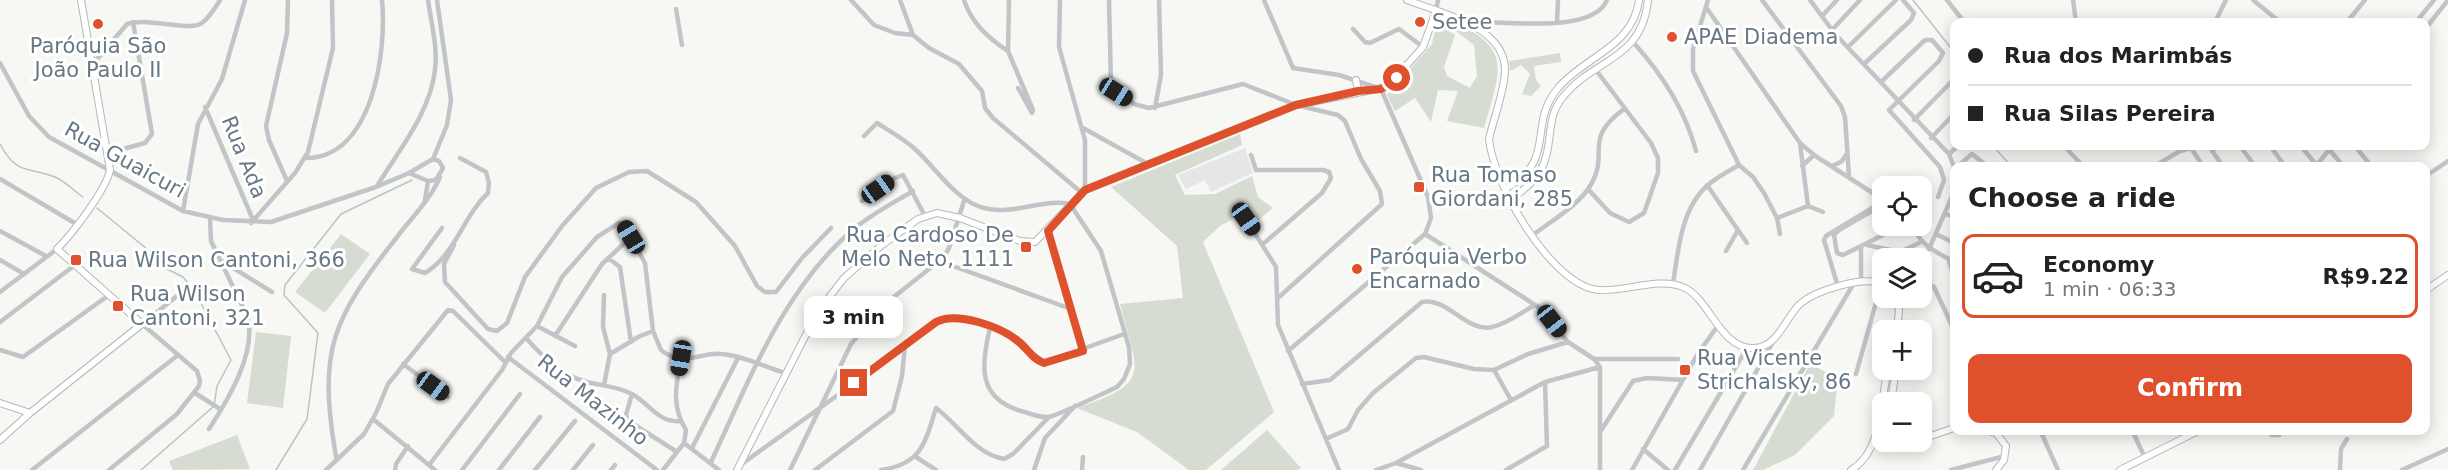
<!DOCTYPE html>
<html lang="en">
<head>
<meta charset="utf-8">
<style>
  :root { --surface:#fff; --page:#f6f6f6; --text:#222; --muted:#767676; --line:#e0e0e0; --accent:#df502c }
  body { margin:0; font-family:"DejaVu Sans",sans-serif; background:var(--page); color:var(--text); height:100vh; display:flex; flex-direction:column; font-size:22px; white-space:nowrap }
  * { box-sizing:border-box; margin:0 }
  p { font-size:20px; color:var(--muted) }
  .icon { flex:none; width:33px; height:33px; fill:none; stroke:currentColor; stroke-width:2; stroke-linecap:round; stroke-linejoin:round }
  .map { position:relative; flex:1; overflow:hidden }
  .sheet { position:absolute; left:1950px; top:162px; width:480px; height:273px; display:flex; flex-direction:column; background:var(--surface); border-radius:12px; box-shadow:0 3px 15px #0003 }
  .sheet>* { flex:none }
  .banner { position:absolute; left:1950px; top:18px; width:480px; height:132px; border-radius:12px; box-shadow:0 3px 15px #0003; display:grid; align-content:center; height:132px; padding:0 18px; background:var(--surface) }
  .tools { position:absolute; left:1872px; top:176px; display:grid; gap:12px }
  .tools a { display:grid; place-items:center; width:60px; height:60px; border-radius:12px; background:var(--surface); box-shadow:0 3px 15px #0003; font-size:30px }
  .end { position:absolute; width:27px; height:27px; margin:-14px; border:8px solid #df502c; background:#fff; box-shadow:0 0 0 3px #fff }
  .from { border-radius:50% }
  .bubble { position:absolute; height:42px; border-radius:12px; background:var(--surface); box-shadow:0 3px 15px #0003; font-size:20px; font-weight:600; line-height:42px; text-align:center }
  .car { position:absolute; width:18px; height:36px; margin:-18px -9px; border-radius:8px; box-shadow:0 0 4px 2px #0007; background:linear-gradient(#222 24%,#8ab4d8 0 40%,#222 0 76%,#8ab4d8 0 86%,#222 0) }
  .banner b { display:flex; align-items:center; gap:21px; height:57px; font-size:22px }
  .banner b+b { border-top:2px solid var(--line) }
  .banner i { width:15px; height:15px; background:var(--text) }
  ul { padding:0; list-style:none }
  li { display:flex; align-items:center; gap:18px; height:84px; margin:0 12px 9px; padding:0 6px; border:3px solid var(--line); border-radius:12px }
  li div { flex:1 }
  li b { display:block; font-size:22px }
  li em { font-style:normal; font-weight:600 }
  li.on { border-color:var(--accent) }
  li>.icon { width:54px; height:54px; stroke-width:1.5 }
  h2 { padding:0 18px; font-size:27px; line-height:72px }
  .button { display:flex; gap:12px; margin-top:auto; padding:12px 18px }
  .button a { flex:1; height:69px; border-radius:12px; background:var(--accent); color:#fff; font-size:24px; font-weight:600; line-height:69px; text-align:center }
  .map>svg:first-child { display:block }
</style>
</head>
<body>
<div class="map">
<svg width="2448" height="470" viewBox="0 0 2448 470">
  <rect width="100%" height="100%" fill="#f7f7f4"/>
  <path fill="#e5e6e5" d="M1245,148L1253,173L1211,192L1205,180L1186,189L1178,175Z"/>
  <path fill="#d7dcd3" d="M1446,18C1513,48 1502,65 1484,128L1447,121L1458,91L1438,90L1431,122L1415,98L1395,111L1387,95L1432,44L1437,23L1455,35L1444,67L1447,76L1470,88L1477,76L1474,45L1443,21Z
    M1560,53L1561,62L1534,66L1536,80L1541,86L1531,96L1522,94L1530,74L1521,65L1510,71L1509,61Z
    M1240,134L1242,145L1175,175L1185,195L1215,194L1252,176L1258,197L1273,208L1256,222L1248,211L1220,226L1203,242L1274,412L1206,470H1189L1137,432L1077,408C1156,382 1136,370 1120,304L1183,298L1177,246L1111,187Z
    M341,234L370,254L325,313L295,292Z
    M256,332L291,336L283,408L247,403Z
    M1810,364L1838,378L1834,416L1795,455L1763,470H1753Z
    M1267,430L1301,468L1298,470H1221Z
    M237,435L250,469L173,470L169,461Z"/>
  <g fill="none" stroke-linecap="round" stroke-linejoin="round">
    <path stroke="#b8c4c8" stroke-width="1.5" d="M1913,0L1954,52
      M0,144C18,177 28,166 55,177C65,181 74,191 83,197
      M1993,146L2011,166
      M97,208L153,254L161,266L183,277L194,290L231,360L217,386L214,406L141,470
      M276,470L307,419L318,333L284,295L285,285L341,214L412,180"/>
    <g stroke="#b3b9bd" stroke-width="8">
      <path id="secondary" d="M1407,0C1440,13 1506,26 1505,71C1504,93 1494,117 1489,139C1493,183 1551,286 1599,290C1626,292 1660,276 1685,288C1710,300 1721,350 1754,348C1779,347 1785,317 1801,303C1816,291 1866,274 1882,285
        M1356,80L1358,91
        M1505,189C1559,159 1526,127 1558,88C1585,56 1633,47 1639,0
        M1510,200C1524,190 1538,179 1544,163C1553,140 1546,117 1563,97C1594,58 1642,61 1648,0
        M2426,290L2448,275
        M1894,297L1899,310L1897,330
        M1891,402L1896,369
        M0,403L30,413
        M1985,430L1996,433L2006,446L2004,460L1996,470
        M1922,439L1954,428
        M0,440L30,413L142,324L57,249C72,234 106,190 110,170L81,0
        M737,470L817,313L844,278L882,245L918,219L937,213L960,218L1020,241L1035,242L1085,190L1296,105L1387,87L1423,47L1436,11
        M1851,470C1883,451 1880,402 1888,369
        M2120,470L2200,430"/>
    </g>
    <path stroke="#c1c5c8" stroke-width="4.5" d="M851,0L874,25L895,33L913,35L929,48L959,64L982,91L985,108L993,118L1082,193
      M900,0L913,35
      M964,0C971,22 989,39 1008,51
      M1009,0L1008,51L1033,110L1032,113L1018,88
      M1060,0L1059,47L1085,140V190
      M1109,0L1111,86L1134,104L1149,108L1243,84L1296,105L1338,115L1345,121L1361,159L1380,191L1382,204L1278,298
      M1264,0L1293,68L1339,75L1381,89L1428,197L1431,218L1425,234L1288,351
      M1708,0L1693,49V71L1739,165L1753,177L1764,193L1777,218L1780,234
      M1762,0L1841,106L1845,117L1849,177
      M1810,0L1835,34L1949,154L1954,167
      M1947,0L1964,22
      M2073,0L2076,22
      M2253,0L2280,22
      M1706,7L1800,143L1814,155L1882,199
      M676,9L682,45
      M1436,11L1438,0
      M1822,16L1837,0
      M1557,22L1558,0
      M2215,22L2226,0
      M2347,22L2365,0
      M2416,22L2434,0
      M1470,24L1482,22C1512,22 1594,33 1607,0
      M2426,28L2448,0
      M1353,29L1365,42L1370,43L1399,29L1423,47
      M1832,30L1860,0
      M1633,42C1662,74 1685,109 1696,151
      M1848,47L1896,0
      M0,63L29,116L49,137L183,211L223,220L271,222L376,187L409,173L433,159L447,125L451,100L437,0
      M93,64L127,24C150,17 190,32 202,23C210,17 215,8 220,0
      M1864,64L1911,20L1914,13L1903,0
      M1881,82L1925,40H1932L1943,53L1939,61L1889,110L1940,167L1944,180L1938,197
      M205,107L253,220
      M1155,108L1161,75L1159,0
      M1914,120L1954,79
      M1083,128L1148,164
      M864,136L877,123C890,131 904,139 915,149C936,168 956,201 984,208C1013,216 1041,198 1070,204L1101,251L1129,347L1130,364L1124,379L1117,387C1106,392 1057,416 1048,417C1040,418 1029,413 1021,411C977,398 981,365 990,328
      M1931,138L1954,114
      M1800,143L1808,206
      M2064,146L2083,166
      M2176,146L2180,151L2191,148L2203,166
      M2218,146L2212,151L2223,166
      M2240,146L2255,166
      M2270,146L2285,166
      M2301,146L2317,166
      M2355,146L2371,166
      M2329,149L2343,166
      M108,153L145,143L152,134L133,22
      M1949,154L1958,146
      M1251,155L1256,170H1323L1329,172L1331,178L1322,193L1263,244
      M305,158C373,159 387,51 382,0
      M1802,166L1814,155
      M1832,166L1841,162L1846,155
      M1958,166L1972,154L1987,166
      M2155,166L2180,151
      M2316,166L2332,146
      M409,173L428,181L436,180L443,168L439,161L433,159
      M2426,176L2448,161
      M0,179L78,225
      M287,181L269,140L266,126L287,33L288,0
      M1707,185L1747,243
      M377,186C399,150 430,113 435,70C438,48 431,22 428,0
      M1588,189L1610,213L1629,222L1644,213L1658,173V158L1651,143L1596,70
      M425,200L428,181
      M862,201L895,178L903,175L925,216
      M183,211L198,124L222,79L245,0
      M1946,214L1954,217
      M1777,218L1808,206L1823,212
      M1246,219L1276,267L1278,325L1339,470
      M251,223L295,173L308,152L333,48L332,0
      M1882,223L1877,212L1872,211L1839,230L1834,235L1837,253L1843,255L1903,225
      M1911,225C1924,248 1933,250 1954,262
      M442,228L412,269L425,273C456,254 463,216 488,193L489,183L486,172L460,158
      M0,231L46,256
      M1048,231L1083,351
      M1425,234L1540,308L1568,342L1594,359L1600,367V470
      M1936,234L1954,243
      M1533,235C1551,221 1578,206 1590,186C1611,152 1581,141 1624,109
      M454,245L444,264L445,282L488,329L497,331L507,323L525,277L562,226L596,188L629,172L647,171L696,202L735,246L757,286L765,292H776L802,258L831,228
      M1867,245L1900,252L1921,242
      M1929,249L1954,192
      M1726,251L1738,230
      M608,258L620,267L631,342
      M1948,258L1954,277
      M0,260L24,274
      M222,261L272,292
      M939,261L1071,309
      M1861,281V247
      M1922,281L1934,287L1954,330
      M1673,284C1678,251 1681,208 1708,185C1717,177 1729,171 1739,165
      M1838,287L1824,240L1826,236L1882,202
      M0,292L57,249
      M604,295L603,327L610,354
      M0,322L75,265
      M537,326L575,346
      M555,336L602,264L631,237
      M526,338C543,357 562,376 587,382C602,386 617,386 632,394C649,403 658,423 680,421
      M0,350L23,357L109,295
      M508,357L657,470
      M681,358C676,385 671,406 686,430L684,443
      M1594,359H1678
      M403,364L448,397
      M1494,370L1511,400
      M1856,374L1882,281
      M1302,384L1330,380L1422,302C1448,297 1467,333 1492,327C1507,324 1522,312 1535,305
      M604,385L610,354L640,336L653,331
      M195,393L220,409
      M632,394L626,415L627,420L677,452L684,443L719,470
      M373,419L435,470
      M209,429C228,400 256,354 248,318L211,241L210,218
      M2040,430L2058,470
      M2132,430L2145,458
      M2267,430L2272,435H2279L2283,430
      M1600,432L1633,381L1647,378L1683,380
      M1326,439L1348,429L1358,410L1373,393L1416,358L1424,357L1474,369L1494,370L1528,354L1568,342
      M692,448L738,358
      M1643,449L1668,470
      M336,457C318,350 331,321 397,237C412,217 430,200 440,177
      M916,457L936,470
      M711,462C749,381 784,287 855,228C872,214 893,203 913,191
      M1396,463L1421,470
      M429,465L502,370L511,353L537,326L562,277L597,237L619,223L623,224L645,263L653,331L661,350C683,368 700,352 721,354C741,355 765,367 785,373
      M739,466L945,318C963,315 1006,330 1020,342C1028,349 1033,360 1044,363L1124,334
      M32,470L178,355
      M109,470L177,414L199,386L200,381L197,371L142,324L182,292
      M326,470L364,434L376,413L388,384L448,310L453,311L505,362
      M395,470L396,464L408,446
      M462,470L520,394
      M499,470L540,417
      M535,470L575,421
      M573,470L593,445
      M611,470L615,465
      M663,470L677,452
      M790,470L851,344L885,304L943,258L949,248L964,201
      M815,470L893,411L902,376L905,345
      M881,470C921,464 925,444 936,408C958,424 975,454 1004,459L1013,454L1049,417
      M1034,470L1045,438L1075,406
      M1082,470L1083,457
      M1376,470L1396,463L1545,382L1600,367
      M1506,470L1547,446L1545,382
      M1632,470L1697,355L1719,324
      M1675,470L1747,348
      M1700,470L1773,342
      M1743,470L1854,283
      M1951,470L2005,456
      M2340,470L2341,449L2347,439
      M2402,470L2448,449"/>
    <use href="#secondary" stroke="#fff" stroke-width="6"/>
  </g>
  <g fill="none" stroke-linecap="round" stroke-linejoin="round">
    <path stroke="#df502c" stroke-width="8" d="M854,383L936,322C957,311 1002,327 1019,342C1028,349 1032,359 1044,363L1083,351L1048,231L1085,190L1296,105L1358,91L1381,89L1397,78"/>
  </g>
  <g fill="#df502c" stroke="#fff" stroke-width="2">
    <circle cx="1420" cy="22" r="6"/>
    <circle cx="98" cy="24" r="6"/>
    <circle cx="1672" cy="37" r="6"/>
    <rect x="1413" y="181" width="12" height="12" rx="3"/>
    <rect x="1020" y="241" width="12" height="12" rx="3"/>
    <rect x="70" y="254" width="12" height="12" rx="3"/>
    <circle cx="1357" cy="269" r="6"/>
    <rect x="112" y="300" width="12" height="12" rx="3"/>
    <rect x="1679" y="364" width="12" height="12" rx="3"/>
  </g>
  <g text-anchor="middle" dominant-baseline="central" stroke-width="6" stroke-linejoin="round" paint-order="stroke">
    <g font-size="21" fill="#677885" stroke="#fff" text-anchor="start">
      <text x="1432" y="22">Setee</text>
      <text x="1684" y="37">APAE Diadema</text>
      <text x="98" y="46" text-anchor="middle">Paróquia São<tspan x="98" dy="24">João Paulo II</tspan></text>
      <text x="1431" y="175">Rua Tomaso<tspan x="1431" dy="24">Giordani, 285</tspan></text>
      <text x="1014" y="235" text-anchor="end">Rua Cardoso De<tspan x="1014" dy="24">Melo Neto, 1111</tspan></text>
      <text x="1369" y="257">Paróquia Verbo<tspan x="1369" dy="24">Encarnado</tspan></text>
      <text x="88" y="260">Rua Wilson Cantoni, 366</text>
      <text x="130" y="294">Rua Wilson<tspan x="130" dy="24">Cantoni, 321</tspan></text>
      <text x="1697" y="358">Rua Vicente<tspan x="1697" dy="24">Strichalsky, 86</tspan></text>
    </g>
    <g font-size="21" fill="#677885" stroke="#fff">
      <text transform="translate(244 157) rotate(68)">Rua Ada</text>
      <text transform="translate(125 160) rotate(29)">Rua Guaicuri</text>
      <text transform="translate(593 400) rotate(38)">Rua Mazinho</text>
    </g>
  </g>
</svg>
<div class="tools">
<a><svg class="icon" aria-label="locate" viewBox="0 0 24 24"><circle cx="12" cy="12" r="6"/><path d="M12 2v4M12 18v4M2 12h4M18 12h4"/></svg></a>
<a><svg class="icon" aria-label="layers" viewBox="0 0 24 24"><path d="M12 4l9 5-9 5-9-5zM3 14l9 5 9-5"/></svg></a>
<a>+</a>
<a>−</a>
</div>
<i class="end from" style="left:1397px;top:78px"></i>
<i class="end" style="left:854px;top:383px"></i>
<div class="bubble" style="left:804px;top:296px;width:99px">3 min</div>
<i class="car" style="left:1116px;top:92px;rotate:122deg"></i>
<i class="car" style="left:878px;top:189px;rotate:55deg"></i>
<i class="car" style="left:1246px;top:219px;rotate:145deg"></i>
<i class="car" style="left:631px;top:237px;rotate:329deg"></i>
<i class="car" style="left:1552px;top:321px;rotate:142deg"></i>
<i class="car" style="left:681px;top:358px;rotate:189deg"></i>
<i class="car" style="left:433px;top:386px;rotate:126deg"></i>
<div class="banner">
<b><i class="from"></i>Rua dos Marimbás</b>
<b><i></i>Rua Silas Pereira</b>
</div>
<section class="sheet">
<h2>Choose a ride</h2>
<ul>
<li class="on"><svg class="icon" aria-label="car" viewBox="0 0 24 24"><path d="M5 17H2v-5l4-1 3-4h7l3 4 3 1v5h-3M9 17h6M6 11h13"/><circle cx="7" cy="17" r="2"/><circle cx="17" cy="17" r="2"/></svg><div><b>Economy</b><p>1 min · 06:33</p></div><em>R$9.22</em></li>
</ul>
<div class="button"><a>Confirm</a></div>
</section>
</div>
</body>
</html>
